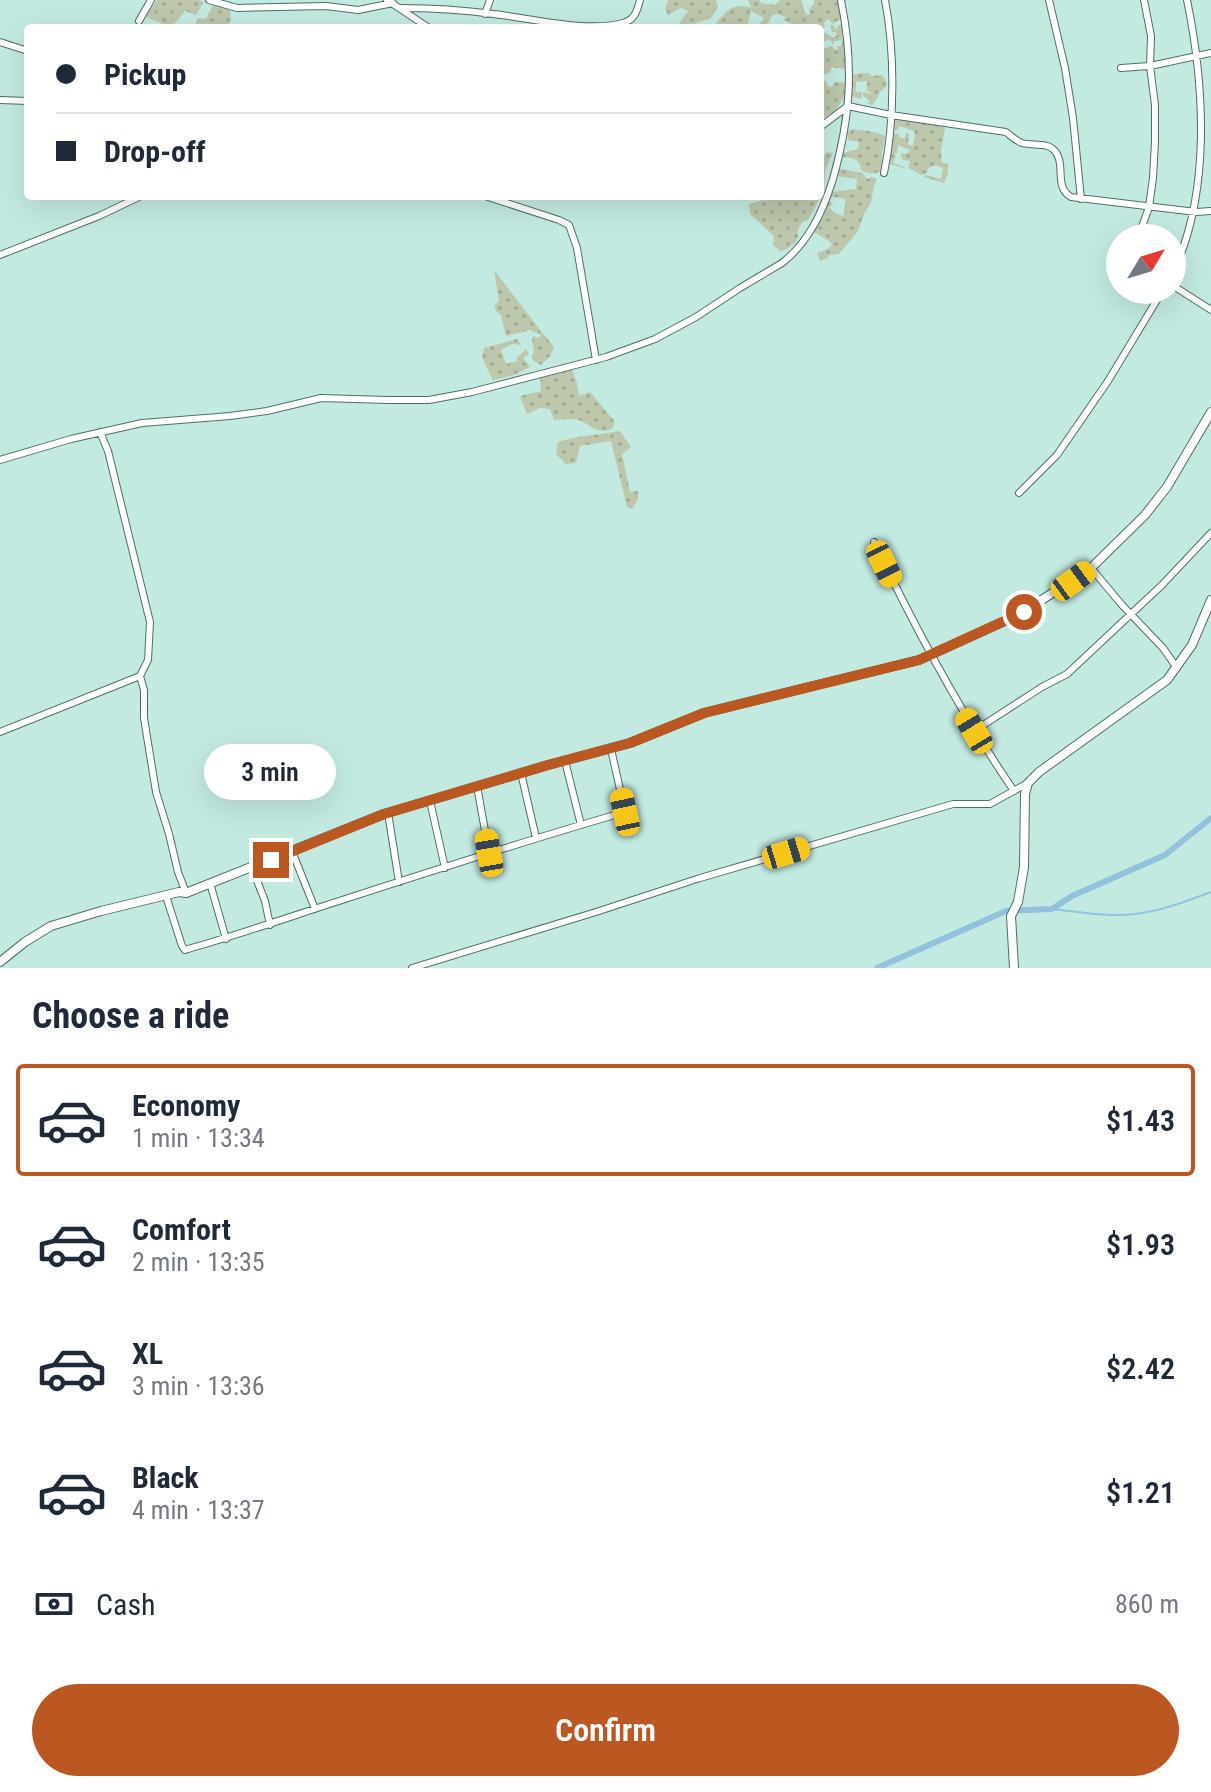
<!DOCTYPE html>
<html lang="en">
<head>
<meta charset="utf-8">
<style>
  :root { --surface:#fff; --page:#f6f6f7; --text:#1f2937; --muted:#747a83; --line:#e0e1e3; --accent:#bb5821 }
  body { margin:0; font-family:"Roboto Condensed",sans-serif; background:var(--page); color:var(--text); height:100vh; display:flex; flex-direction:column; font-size:30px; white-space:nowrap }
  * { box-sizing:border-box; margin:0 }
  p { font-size:26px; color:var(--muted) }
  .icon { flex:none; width:44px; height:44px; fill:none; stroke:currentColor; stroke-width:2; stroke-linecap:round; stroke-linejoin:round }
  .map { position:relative; height:968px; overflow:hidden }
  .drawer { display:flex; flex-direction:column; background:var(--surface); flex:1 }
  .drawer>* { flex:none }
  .hud { position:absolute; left:24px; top:24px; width:800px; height:176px; border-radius:8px; box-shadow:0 8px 32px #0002; display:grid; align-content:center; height:176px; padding:0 32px; background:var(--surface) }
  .needle { width:52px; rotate:52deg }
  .buttons { position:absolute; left:1106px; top:224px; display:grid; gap:16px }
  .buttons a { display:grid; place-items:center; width:80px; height:80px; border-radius:50%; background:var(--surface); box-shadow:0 8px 32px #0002; font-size:40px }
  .end { position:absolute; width:36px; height:36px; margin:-18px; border:10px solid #bb5821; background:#fff; box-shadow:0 0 0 4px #fff }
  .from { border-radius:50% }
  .bubble { position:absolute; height:56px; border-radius:28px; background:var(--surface); box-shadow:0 8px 32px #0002; font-size:26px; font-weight:600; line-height:56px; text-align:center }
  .car { position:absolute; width:24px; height:48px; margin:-24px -12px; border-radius:10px; box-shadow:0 0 6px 2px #0007; background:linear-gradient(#f5c518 24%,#345 0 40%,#f5c518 0 76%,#345 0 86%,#f5c518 0) }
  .hud b { display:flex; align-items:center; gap:28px; height:76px; font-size:30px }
  .hud b+b { border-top:2px solid var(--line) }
  .hud i { width:20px; height:20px; background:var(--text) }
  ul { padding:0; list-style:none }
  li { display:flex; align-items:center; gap:24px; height:112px; margin:0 16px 12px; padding:0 16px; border:4px solid transparent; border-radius:8px }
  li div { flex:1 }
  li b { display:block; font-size:30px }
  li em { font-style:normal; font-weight:600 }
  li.current { border-color:var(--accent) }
  li>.icon { width:72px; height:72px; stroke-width:1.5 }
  h2 { padding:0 32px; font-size:36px; line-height:96px }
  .pay { display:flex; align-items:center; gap:20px; height:88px; padding:0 32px; font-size:30px }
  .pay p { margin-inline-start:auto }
  .action { display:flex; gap:16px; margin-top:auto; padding:16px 32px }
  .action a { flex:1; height:92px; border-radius:48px; background:var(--accent); color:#fff; font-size:32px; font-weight:600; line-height:92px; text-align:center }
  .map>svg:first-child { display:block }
</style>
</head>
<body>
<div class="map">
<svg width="1211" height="968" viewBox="0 0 1211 968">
  <defs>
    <pattern id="grass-dots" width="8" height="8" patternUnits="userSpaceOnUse" patternTransform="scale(2)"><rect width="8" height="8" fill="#bcc7ac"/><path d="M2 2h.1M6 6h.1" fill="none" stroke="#a0aa93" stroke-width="1.8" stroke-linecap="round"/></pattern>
  </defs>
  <rect width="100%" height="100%" fill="#c3eae1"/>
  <path fill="url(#grass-dots)" d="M157,0H198L204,2L196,15L185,11L176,22L168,26L146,17Z
    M668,0H716L718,7L711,18L698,22L690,28H680V22L688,11L681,8L668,15L665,8Z
    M748,0H759L761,3L775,5L780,0H801L806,15L810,14L809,9L814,4V0H837L843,18L832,24L829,19L823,23L825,26L822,31L832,37H835L837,35L836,32H832L830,25H834L835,30L838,26L843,24L849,27L844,33L845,37L839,41H834L833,45L830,39L820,43V33H822L820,28L796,26L783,20L786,17L778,14L772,15L766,28H756L764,18L751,11L748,23L744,28H713C719,20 727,7 738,6C743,6 747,7 751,7Z
    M213,5L230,9L231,21L225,28H194L198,18L206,19Z
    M842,40L844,41L846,69L832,67L829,73L820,75V46L825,48L832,46L836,51L838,46H841Z
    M863,73H869L872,76L881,75L884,77L887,86L881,91L873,105L868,104L870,100L863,96V92L870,94L872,93L867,91V81L856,82V92L862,93L861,99L851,96L849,75Z
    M820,80H825L828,86L832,87L835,82L846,83L847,91L836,111L820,119Z
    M894,113L910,116L945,128L941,152L942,163L948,164V173L944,183L924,177L926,175L941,179L943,168L935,165L928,168L927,173L921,175L908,168L910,161L903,160L900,154L908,153L910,150L898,145L897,153L894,154L896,156L893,163L904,167L906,169L887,163L892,144V133L899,134L900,138H905L907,132L909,134L908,144L913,146L915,136L914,131L900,126L897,130L890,131Z
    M853,129C862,130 878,132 885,136L882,153L883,170C874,175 869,174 861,170C860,158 852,158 842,157L843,153L858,149L859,142L848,140L847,131Z
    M826,152L833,153L825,171L824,191L808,220L802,222L798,229V237L795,243L787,249L780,251L773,245L774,236L750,214L749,204L767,199L770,196H799L801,199L820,196V165Z
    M836,168L862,173L867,179L872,177L877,179L874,185L871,203L865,212L858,231L839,254L830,255L826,259L820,260L817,253L828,249L832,245L829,241L811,230L826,200L833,203L829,207L835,213L843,216L846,199C839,197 833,198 828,196L832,192L856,189L857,179L837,176Z
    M494,270L540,330L541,334L543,333L554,347L550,356L541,365L532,360L534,349L532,342L533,336L539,338L541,335L530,330L506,336L501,315L497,312L494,306L499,301Z
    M517,339L521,345L512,344L501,350L506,364L517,361V358L526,349L529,355L523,358L530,367L514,375L493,380L482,358L484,348Z
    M571,367L577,383L579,396L590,392L615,422L612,429C595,434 595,427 581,421C574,418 563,420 554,420L550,409L540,408L527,414L520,396L541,391L540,374Z
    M620,431L631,447L622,454L630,492L638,491V499L632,509L627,507L611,441L580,446L576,463L566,464L556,454L558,442C578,435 599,435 620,431Z"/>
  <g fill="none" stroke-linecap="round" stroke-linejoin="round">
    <path stroke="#92c2dc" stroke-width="2" d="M1052,909C1073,911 1094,915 1114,915C1148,916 1180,904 1211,892"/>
    <path stroke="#92c2dc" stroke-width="6" d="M877,968L1006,911L1052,909L1072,896L1165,855L1211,818"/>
    <g stroke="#4c7068" stroke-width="8">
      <path id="minor" d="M209,0L237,8L326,6L358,10L393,3
        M387,0L429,28
        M1049,0L1065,68L1073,118L1081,199
        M401,8C432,8 463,10 493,14C532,18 585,33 623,23C635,20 637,11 640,0
        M485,14L490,0
        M139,21L151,0
        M0,42L28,51
        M1121,68L1150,66L1211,53
        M0,100L28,101
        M820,127L848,106L891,115L1006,132C1011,136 1016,141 1022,143C1032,146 1046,142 1054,150C1067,163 1053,187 1071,197L1196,212L1211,211
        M884,173C895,121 895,52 885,0
        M485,196L559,220L569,225L577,248L596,360
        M1138,238L1149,207L1153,178L1155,142V105L1150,66L1151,36L1144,0
        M0,255L99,216L141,196
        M1172,275C1211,194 1205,88 1187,0
        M1172,285L1211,310
        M100,432L108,451L150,622L148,660L140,676L144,690V718L156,792L169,834L178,872L186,893
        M0,460L71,439L142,423L230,416L267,411L321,398L387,400H429L472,392L606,357L655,339L696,317L740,288L782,263C809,242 823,211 833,179C851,115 854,65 841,0
        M1019,493L1057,455L1108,381L1163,290
        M874,542C915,628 960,712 1014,791
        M1091,568L1122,605L1163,648L1177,668
        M974,731L1042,687L1067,674L1162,585L1211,533
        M0,732L140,676
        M565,761L581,825
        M521,773L536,838
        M477,786L489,853
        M430,801L445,868
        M388,813L399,882
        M292,851L315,909
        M252,868L265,901L270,925
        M210,883L226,939
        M166,896L182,946L185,950L188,949C241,934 292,916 345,899C438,869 531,839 625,812L611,749
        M412,968L596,912L700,878L953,804H990L1028,783"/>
    </g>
    <g stroke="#4c7068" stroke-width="10">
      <path id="secondary" d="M0,962L25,942L51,926L101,911L179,892L186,893L384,814L548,765L630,743L704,713L919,660L1020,614L1091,568L1145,515L1167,487L1211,412
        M1014,968L1011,916L1018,902L1024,867L1025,794L1028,783L1039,772L1167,680L1192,645L1211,600"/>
    </g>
    <use href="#minor" stroke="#fff" stroke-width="6"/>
    <use href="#secondary" stroke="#fff" stroke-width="8"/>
  </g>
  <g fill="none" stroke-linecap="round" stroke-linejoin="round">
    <path stroke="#bb5821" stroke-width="10" d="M271,860L384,814L548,765L630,743L704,713L919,660L1024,612"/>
  </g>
</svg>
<div class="buttons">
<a><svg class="needle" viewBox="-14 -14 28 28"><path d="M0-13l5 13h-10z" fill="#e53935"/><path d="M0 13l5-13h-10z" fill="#747a83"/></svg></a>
</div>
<i class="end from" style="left:1024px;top:612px"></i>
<i class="end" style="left:271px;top:860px"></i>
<div class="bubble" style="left:204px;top:744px;width:132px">3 min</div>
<i class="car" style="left:884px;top:564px;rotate:154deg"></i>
<i class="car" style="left:1073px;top:581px;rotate:54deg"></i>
<i class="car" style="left:974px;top:731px;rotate:329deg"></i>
<i class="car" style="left:625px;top:812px;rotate:348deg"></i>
<i class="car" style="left:489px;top:853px;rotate:350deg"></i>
<i class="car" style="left:786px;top:853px;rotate:73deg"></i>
<div class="hud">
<b><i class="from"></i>Pickup</b>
<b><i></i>Drop-off</b>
</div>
</div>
<section class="drawer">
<h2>Choose a ride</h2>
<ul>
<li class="current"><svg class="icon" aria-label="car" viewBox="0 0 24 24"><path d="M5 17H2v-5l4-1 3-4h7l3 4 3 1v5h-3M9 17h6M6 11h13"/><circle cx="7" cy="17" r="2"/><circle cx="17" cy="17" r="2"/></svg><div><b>Economy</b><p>1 min · 13:34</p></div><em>$1.43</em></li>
<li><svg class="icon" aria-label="car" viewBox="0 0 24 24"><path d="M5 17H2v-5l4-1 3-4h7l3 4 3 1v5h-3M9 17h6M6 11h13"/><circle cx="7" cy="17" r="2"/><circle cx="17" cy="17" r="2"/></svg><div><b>Comfort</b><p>2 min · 13:35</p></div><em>$1.93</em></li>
<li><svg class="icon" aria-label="car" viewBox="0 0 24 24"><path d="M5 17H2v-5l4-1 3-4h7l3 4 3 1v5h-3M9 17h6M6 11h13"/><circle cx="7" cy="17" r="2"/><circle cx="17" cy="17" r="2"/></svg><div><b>XL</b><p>3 min · 13:36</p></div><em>$2.42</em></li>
<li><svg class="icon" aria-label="car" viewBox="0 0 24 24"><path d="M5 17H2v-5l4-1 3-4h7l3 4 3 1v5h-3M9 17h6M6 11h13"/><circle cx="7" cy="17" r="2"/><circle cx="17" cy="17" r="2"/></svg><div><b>Black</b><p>4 min · 13:37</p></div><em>$1.21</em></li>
</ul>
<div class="pay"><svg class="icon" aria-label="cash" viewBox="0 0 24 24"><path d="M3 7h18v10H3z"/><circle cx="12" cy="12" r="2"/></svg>Cash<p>860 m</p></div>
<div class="action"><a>Confirm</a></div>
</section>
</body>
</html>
